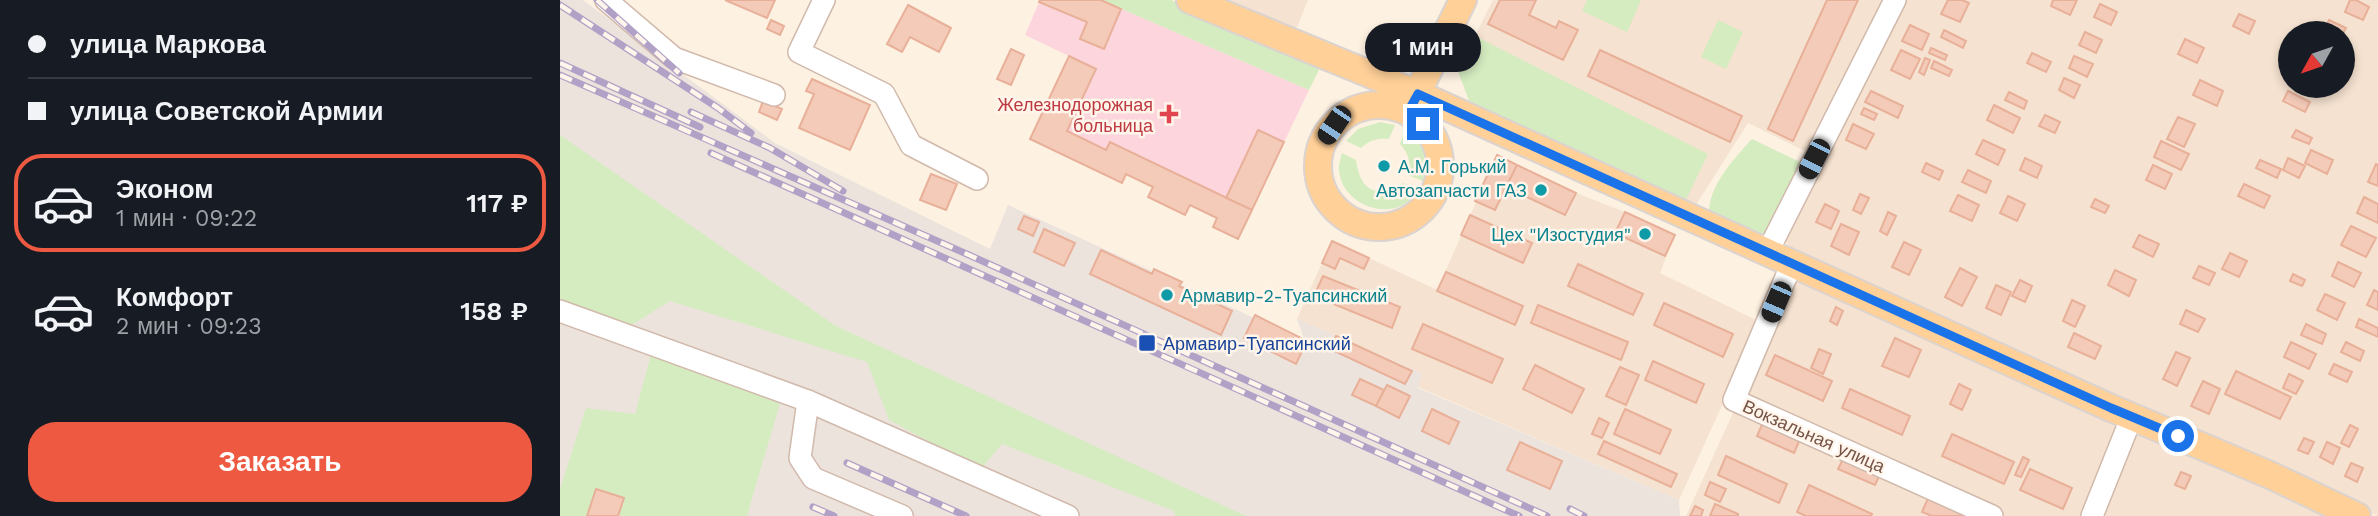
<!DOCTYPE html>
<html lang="ru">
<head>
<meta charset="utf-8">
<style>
  :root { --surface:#171b24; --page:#242831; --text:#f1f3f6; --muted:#9ea1a6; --line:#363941; --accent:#ee5941 }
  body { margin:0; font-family:"Work Sans",sans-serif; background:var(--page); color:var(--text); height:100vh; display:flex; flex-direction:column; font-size:26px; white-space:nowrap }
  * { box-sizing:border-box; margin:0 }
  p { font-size:23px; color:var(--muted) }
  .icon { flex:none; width:38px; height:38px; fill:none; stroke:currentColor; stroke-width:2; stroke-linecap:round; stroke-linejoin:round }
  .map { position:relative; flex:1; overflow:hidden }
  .details { display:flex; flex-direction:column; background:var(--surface); width:560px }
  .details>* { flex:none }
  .top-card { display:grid; align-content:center; height:154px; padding:0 28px; background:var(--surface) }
  .needle { width:46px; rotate:230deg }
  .controls { position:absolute; left:1718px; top:21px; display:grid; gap:14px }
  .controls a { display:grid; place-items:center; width:77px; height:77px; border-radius:50%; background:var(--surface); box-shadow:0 4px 10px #0003; font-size:35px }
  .end { position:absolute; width:32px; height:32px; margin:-16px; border:9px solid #1a73e8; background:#fff; box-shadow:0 0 0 4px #fff }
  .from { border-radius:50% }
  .bubble { position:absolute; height:49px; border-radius:24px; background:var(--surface); box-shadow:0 4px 10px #0003; font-size:23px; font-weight:600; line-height:49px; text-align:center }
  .car { position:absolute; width:21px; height:42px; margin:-21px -10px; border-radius:9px; box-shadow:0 0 5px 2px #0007; background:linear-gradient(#222 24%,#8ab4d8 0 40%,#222 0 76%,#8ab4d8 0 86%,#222 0) }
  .top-card b { display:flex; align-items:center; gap:24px; height:66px; font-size:26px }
  .top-card b+b { border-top:2px solid var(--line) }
  .top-card i { width:18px; height:18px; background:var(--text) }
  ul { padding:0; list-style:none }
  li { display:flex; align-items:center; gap:21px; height:98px; margin:0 14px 10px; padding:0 14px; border:4px solid transparent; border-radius:28px }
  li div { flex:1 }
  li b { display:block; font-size:26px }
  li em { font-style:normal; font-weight:600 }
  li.active { border-color:var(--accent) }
  li>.icon { width:63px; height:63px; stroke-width:1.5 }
  .button { display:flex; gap:14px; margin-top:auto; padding:14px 28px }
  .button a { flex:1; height:80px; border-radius:28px; background:var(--accent); color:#fff; font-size:28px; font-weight:600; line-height:80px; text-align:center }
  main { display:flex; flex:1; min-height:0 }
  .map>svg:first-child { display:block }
</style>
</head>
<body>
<main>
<section class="details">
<div class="top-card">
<b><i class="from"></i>улица Маркова</b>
<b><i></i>улица Советской Армии</b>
</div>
<ul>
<li class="active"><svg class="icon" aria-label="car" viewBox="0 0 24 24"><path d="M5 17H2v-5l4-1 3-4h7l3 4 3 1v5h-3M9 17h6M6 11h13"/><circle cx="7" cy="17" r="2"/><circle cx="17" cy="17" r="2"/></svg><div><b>Эконом</b><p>1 мин · 09:22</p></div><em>117 ₽</em></li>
<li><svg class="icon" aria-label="car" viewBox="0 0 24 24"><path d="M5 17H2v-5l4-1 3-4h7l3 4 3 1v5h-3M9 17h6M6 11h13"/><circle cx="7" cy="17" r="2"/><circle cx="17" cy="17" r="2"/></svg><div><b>Комфорт</b><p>2 мин · 09:23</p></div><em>158 ₽</em></li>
</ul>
<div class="button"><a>Заказать</a></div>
</section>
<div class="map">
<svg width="1818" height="516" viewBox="0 0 1818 516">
  <rect width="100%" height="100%" fill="#fdf1e2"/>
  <path fill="#f5e2d0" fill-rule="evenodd" d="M653,0H748L737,27L722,30Z
    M933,0H1329L1253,155L1188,123L1134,208L894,61L904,36H915Z
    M1343,0H1818V516L1233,256L1224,237ZM1731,33H1783V86H1731Z
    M937,155L1016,193L1065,212L1115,235L1100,273L1200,322L1119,500L858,387L862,373L737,319L762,263L775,269L780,258L803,269L809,258L877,290Z
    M1235,277L1771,516H1126Z"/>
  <path fill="#ece3dd" d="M0,0H23L215,143L430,249L448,205L745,341L737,319L862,373L858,388L1119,500L1120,516H0Z"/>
  <path fill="#fcd5dd" d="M480,0H541L749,90L678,239L653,227L657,217L567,174L562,183L470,139L509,56L465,35Z"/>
  <path fill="#d5ecc0" d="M541,0H611L754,61L759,70L749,90Z
    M1027,0H1081L1067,32L1022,11Z
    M1158,20L1183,32L1166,69L1141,57Z
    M904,36H915L1148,154L1124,204L911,106L894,61Z
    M820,122L835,125L829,139C817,138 810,140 801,148L786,141L798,129Z
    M846,128C864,145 868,156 863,181L848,175C851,162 849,154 840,144Z
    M0,135L276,326L686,516H616L614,511L442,444L421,469L329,420L307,362L110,301L70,326L0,301Z
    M1192,139L1242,163L1209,234L1197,240L1149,217C1147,187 1173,160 1192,139Z
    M782,153L796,160C800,190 816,200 843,183L859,191C853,196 848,203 841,206C815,217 781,199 779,170C778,165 781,158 782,153Z
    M92,351L220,403L187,516H0V489L26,408L75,414Z"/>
  <path fill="#f4cbb9" stroke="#e8b098" stroke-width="2" d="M165,0H215L207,18Z
    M480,0H541L561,9L544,49L520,39L527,22L479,2Z
    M940,0H976L969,15L996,28L999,21L1018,30L1003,60L928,24Z
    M1267,0H1298L1233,141L1208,129Z
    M1388,0H1402L1409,3L1400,22L1381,14Z
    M1493,0H1517L1510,15L1491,6Z
    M1790,0H1796L1809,7L1803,20L1785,12Z
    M1540,4L1557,12L1551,25L1534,17Z
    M348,5L391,28L379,52L350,37L342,52L327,44Z
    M1679,14L1695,21L1689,34L1673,26Z
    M211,20L224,26L220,35L207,29Z
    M1769,20L1786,28L1783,33L1763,32Z
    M1350,25L1369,34L1362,50L1342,41Z
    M1384,30L1406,41L1403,48L1381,37Z
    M1525,32L1542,40L1536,53L1519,45Z
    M1625,39L1644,48L1637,63L1618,54Z
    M1371,48L1387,55L1385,60L1369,53Z
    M451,49L464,55L451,85L437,79Z
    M1040,50L1182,116L1170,142L1028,76Z
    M1341,50L1360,59L1350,79L1331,70Z
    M1472,53L1491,62L1486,72L1467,63Z
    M509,56L536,69L507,131L546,150L550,142L692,210L678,239L653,227L657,218L630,205L625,215L588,197L593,187L566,174L562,183L470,139Z
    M1514,56L1533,64L1527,77L1509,68Z
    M1365,58L1370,60L1364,75L1359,72Z
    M1374,61L1392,70L1389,76L1371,68Z
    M1504,78L1520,85L1514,98L1499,90Z
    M252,79L310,105L290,150L239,128L254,94L246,91Z
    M1640,80L1663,91L1657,106L1633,95Z
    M1311,91L1343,106L1338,118L1305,102Z
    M1728,91L1750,102L1745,112L1723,101Z
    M1449,92L1467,101L1464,109L1445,100Z
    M203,101L222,109L217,120L199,112Z
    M1434,105L1460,118L1453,133L1427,120Z
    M1304,108L1317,114L1314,120L1301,114Z
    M1485,115L1500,122L1495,133L1479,126Z
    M1618,117L1635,124L1624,147L1607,139Z
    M1293,124L1314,134L1306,149L1286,140Z
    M698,130L724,142L692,210L666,198Z
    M1736,130L1752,138L1749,144L1732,137Z
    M1423,140L1445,150L1438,165L1416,154Z
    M1601,141L1629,154L1621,170L1594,157Z
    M1751,150L1773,160L1767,174L1745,163Z
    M937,155L957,165L935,210L915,201Z
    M1465,158L1482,166L1477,178L1460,170Z
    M1728,158L1745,166L1739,178L1723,170Z
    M1700,160L1721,169L1717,178L1696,168Z
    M1366,163L1383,171L1379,180L1362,172Z
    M1816,164L1818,165V186L1808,182Z
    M957,165L1016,193L1005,215L946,187Z
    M1593,165L1612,174L1605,189L1586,180Z
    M1408,170L1431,181L1426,193L1402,182Z
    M371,174L397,184L386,210L360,200Z
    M1684,184L1710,196L1704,208L1678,196Z
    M1300,194L1309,198L1301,214L1293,210Z
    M1398,195L1419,205L1412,221L1390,211Z
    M1448,196L1465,204L1457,221L1440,213Z
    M1804,197L1818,204V223L1797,213Z
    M1535,199L1549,206L1545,213L1531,207Z
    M1265,204L1279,211L1271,229L1256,222Z
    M1065,212L1115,235L1105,256L1055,233Z
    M1328,212L1336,216L1327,235L1320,231Z
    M910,215L972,243L963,263L901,235Z
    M464,216L479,222L473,236L458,229Z
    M1281,224L1299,232L1289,255L1271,246Z
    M1791,226L1816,238L1806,257L1781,245Z
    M484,229L515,243L504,266L474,252Z
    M1579,235L1599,244L1593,257L1573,247Z
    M772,241L809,258L804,269L780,258L775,269L762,263Z
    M1344,242L1361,250L1349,275L1332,267Z
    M541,250L592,274L594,269L622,282L619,286L672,311L661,335L530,274Z
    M1670,253L1687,261L1679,277L1662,269Z
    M1778,262L1801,273L1794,287L1772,276Z
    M1018,264L1083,294L1073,315L1008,286Z
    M1639,266L1655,273L1649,285L1633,278Z
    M1400,268L1417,277L1402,306L1385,297Z
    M1555,270L1576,280L1569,296L1548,285Z
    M886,272L963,306L955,325L877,291Z
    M1733,274L1745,280L1742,286L1730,281Z
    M763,276L840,307L832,328L754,296Z
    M1460,280L1472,286L1465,302L1452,296Z
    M1436,285L1451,292L1441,315L1426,308Z
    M1814,290L1818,292V310L1807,305Z
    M1765,294L1785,303L1777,320L1757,310Z
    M1512,300L1525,306L1515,327L1503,321Z
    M1104,303L1173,334L1163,357L1094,325Z
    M978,305L1068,342L1061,360L971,323Z
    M1276,307L1283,311L1277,325L1270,321Z
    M1626,310L1645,319L1638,332L1620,324Z
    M695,315L747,341L736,364L684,338Z
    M1799,319L1818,328V337L1796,327Z
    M863,324L943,359L932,383L852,349Z
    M1746,324L1766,334L1762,344L1741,335Z
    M1514,333L1541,346L1535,359L1508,347Z
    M776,336L852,371L845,384L770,349Z
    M1335,338L1361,350L1349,377L1322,366Z
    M1731,342L1756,354L1749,369L1724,357Z
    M1786,342L1804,351L1800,361L1781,352Z
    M1259,349L1271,354L1263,374L1251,368Z
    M1616,352L1630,358L1617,386L1603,379Z
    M1215,355L1272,381L1263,401L1206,375Z
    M1093,361L1144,384L1136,403L1085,380Z
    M1774,364L1792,372L1787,382L1769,374Z
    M975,365L1024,389L1012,413L963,389Z
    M1060,367L1079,375L1066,405L1046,396Z
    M1676,371L1731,397L1720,419L1665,394Z
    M1729,374L1743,381L1736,394L1723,388Z
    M800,379L824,390L816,406L792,395Z
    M1643,381L1660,389L1649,414L1631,406Z
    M1399,384L1411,390L1402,410L1390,404Z
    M827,385L850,396L839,418L816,406Z
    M1290,389L1350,416L1342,435L1282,408Z
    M872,409L899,422L889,444L862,431Z
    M1065,409L1111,430L1100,454L1054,434Z
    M1039,418L1049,423L1042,438L1032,434Z
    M1204,420L1241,437L1234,453L1197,436Z
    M1790,425L1798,429L1789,447L1781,443Z
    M1392,434L1454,462L1444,484L1382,456Z
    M1744,438L1754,442L1748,454L1738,450Z
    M1044,441L1117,474L1111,487L1038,454Z
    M960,442L1002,461L990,489L947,470Z
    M1767,442L1780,448L1773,464L1760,457Z
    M1285,455L1321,472L1315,485L1278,469Z
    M1166,456L1227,484L1219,503L1158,475Z
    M1463,457L1469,460L1461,477L1455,475Z
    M1791,463L1803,468L1797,482L1785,476Z
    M1470,469L1512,488L1503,509L1460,490Z
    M1621,472L1631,476L1625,489L1615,485Z
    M1150,482L1166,489L1160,502L1145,495Z
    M1249,485L1312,514L1311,516H1246L1237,512Z
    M36,489L64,498L58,516H27Z
    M1369,496L1409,516H1372L1362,512Z
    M1155,504L1178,514V516H1150Z
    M1135,506L1143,510L1141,516H1130Z"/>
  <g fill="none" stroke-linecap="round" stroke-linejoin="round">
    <g stroke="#d1b9ab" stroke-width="24">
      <path id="minor" d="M46,0L114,58L214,95
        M264,0L239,52L324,94L351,145L417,179
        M1208,251L1335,0
        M1232,263L1174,400L1432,516
        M0,311L248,401L508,516
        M248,401L240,458L253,478L342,516
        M1532,516L1572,416"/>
    </g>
    <g stroke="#dbd3cf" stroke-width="30">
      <path id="major" d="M630,0L858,94L1551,408L1710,475L1797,516
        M758 166a61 61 0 1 1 122 0a61 61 0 1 1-122 0Z
        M850,108L903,0"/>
    </g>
    <use href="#minor" stroke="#fff" stroke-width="21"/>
    <use href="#major" stroke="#ffd098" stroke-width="26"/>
    <g stroke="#b2a1c7" stroke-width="7">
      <path id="rail" d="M37,0L119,73
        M0,5L158,108L191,133
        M0,63L140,127
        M0,75L409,255L987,516
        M131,112L210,148L283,191
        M151,153L959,516
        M287,463L406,516
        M253,507L274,516
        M1010,509L1024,516"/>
    </g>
    <use href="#rail" stroke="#fff5ea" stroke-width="4.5" stroke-dasharray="13" stroke-linecap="butt"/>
  </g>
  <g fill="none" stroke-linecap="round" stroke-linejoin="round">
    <path stroke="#1a73e8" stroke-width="9" d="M863,124L848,112L858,94L1551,408L1618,436"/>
  </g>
  <path fill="#e0444e" stroke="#fff5ea" stroke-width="2.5" d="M605.5 103.5h7v7h7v7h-7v7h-7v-7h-7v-7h7z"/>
  <g fill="#0f9aa8" stroke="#fff5ea" stroke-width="2.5">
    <circle cx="824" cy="166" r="7"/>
    <circle cx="981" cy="190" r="7"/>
    <circle cx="1085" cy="234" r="7"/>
    <circle cx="607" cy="295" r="7"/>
  </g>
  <rect fill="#1a4fb4" stroke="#fff5ea" stroke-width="2.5" x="578" y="334" width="18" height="18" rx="3.5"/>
  <g text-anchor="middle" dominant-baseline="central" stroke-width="5" stroke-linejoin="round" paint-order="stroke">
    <g font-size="18" fill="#be3a42" stroke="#fff5ea" text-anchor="end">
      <text x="593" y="104">Железнодорожная<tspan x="593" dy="21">больница</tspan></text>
    </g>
    <g font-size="18" fill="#0d838f" stroke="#fff5ea" text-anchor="start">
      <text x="838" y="166">А.М. Горький</text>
      <text x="967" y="190" text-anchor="end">Автозапчасти ГАЗ</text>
      <text x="1071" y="234" text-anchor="end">Цех "Изостудия"</text>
      <text x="621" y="295">Армавир-2-Туапсинский</text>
    </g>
    <g font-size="18" fill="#164399" stroke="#fff5ea" text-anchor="start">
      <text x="603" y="343">Армавир-Туапсинский</text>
    </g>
    <g font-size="18" fill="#765447" stroke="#fff5ea">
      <text transform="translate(1254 436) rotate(24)">Вокзальная улица</text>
    </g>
  </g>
</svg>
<div class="controls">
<a><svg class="needle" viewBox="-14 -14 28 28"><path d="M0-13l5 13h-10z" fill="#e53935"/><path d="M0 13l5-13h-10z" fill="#9ea1a6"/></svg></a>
</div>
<i class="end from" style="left:1618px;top:436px"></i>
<i class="end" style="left:863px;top:124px"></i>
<div class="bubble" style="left:805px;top:23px;width:116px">1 мин</div>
<i class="car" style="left:774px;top:125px;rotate:214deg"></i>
<i class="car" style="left:1254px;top:159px;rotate:207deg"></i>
<i class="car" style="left:1216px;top:302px;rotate:203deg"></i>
</div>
</main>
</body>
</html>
